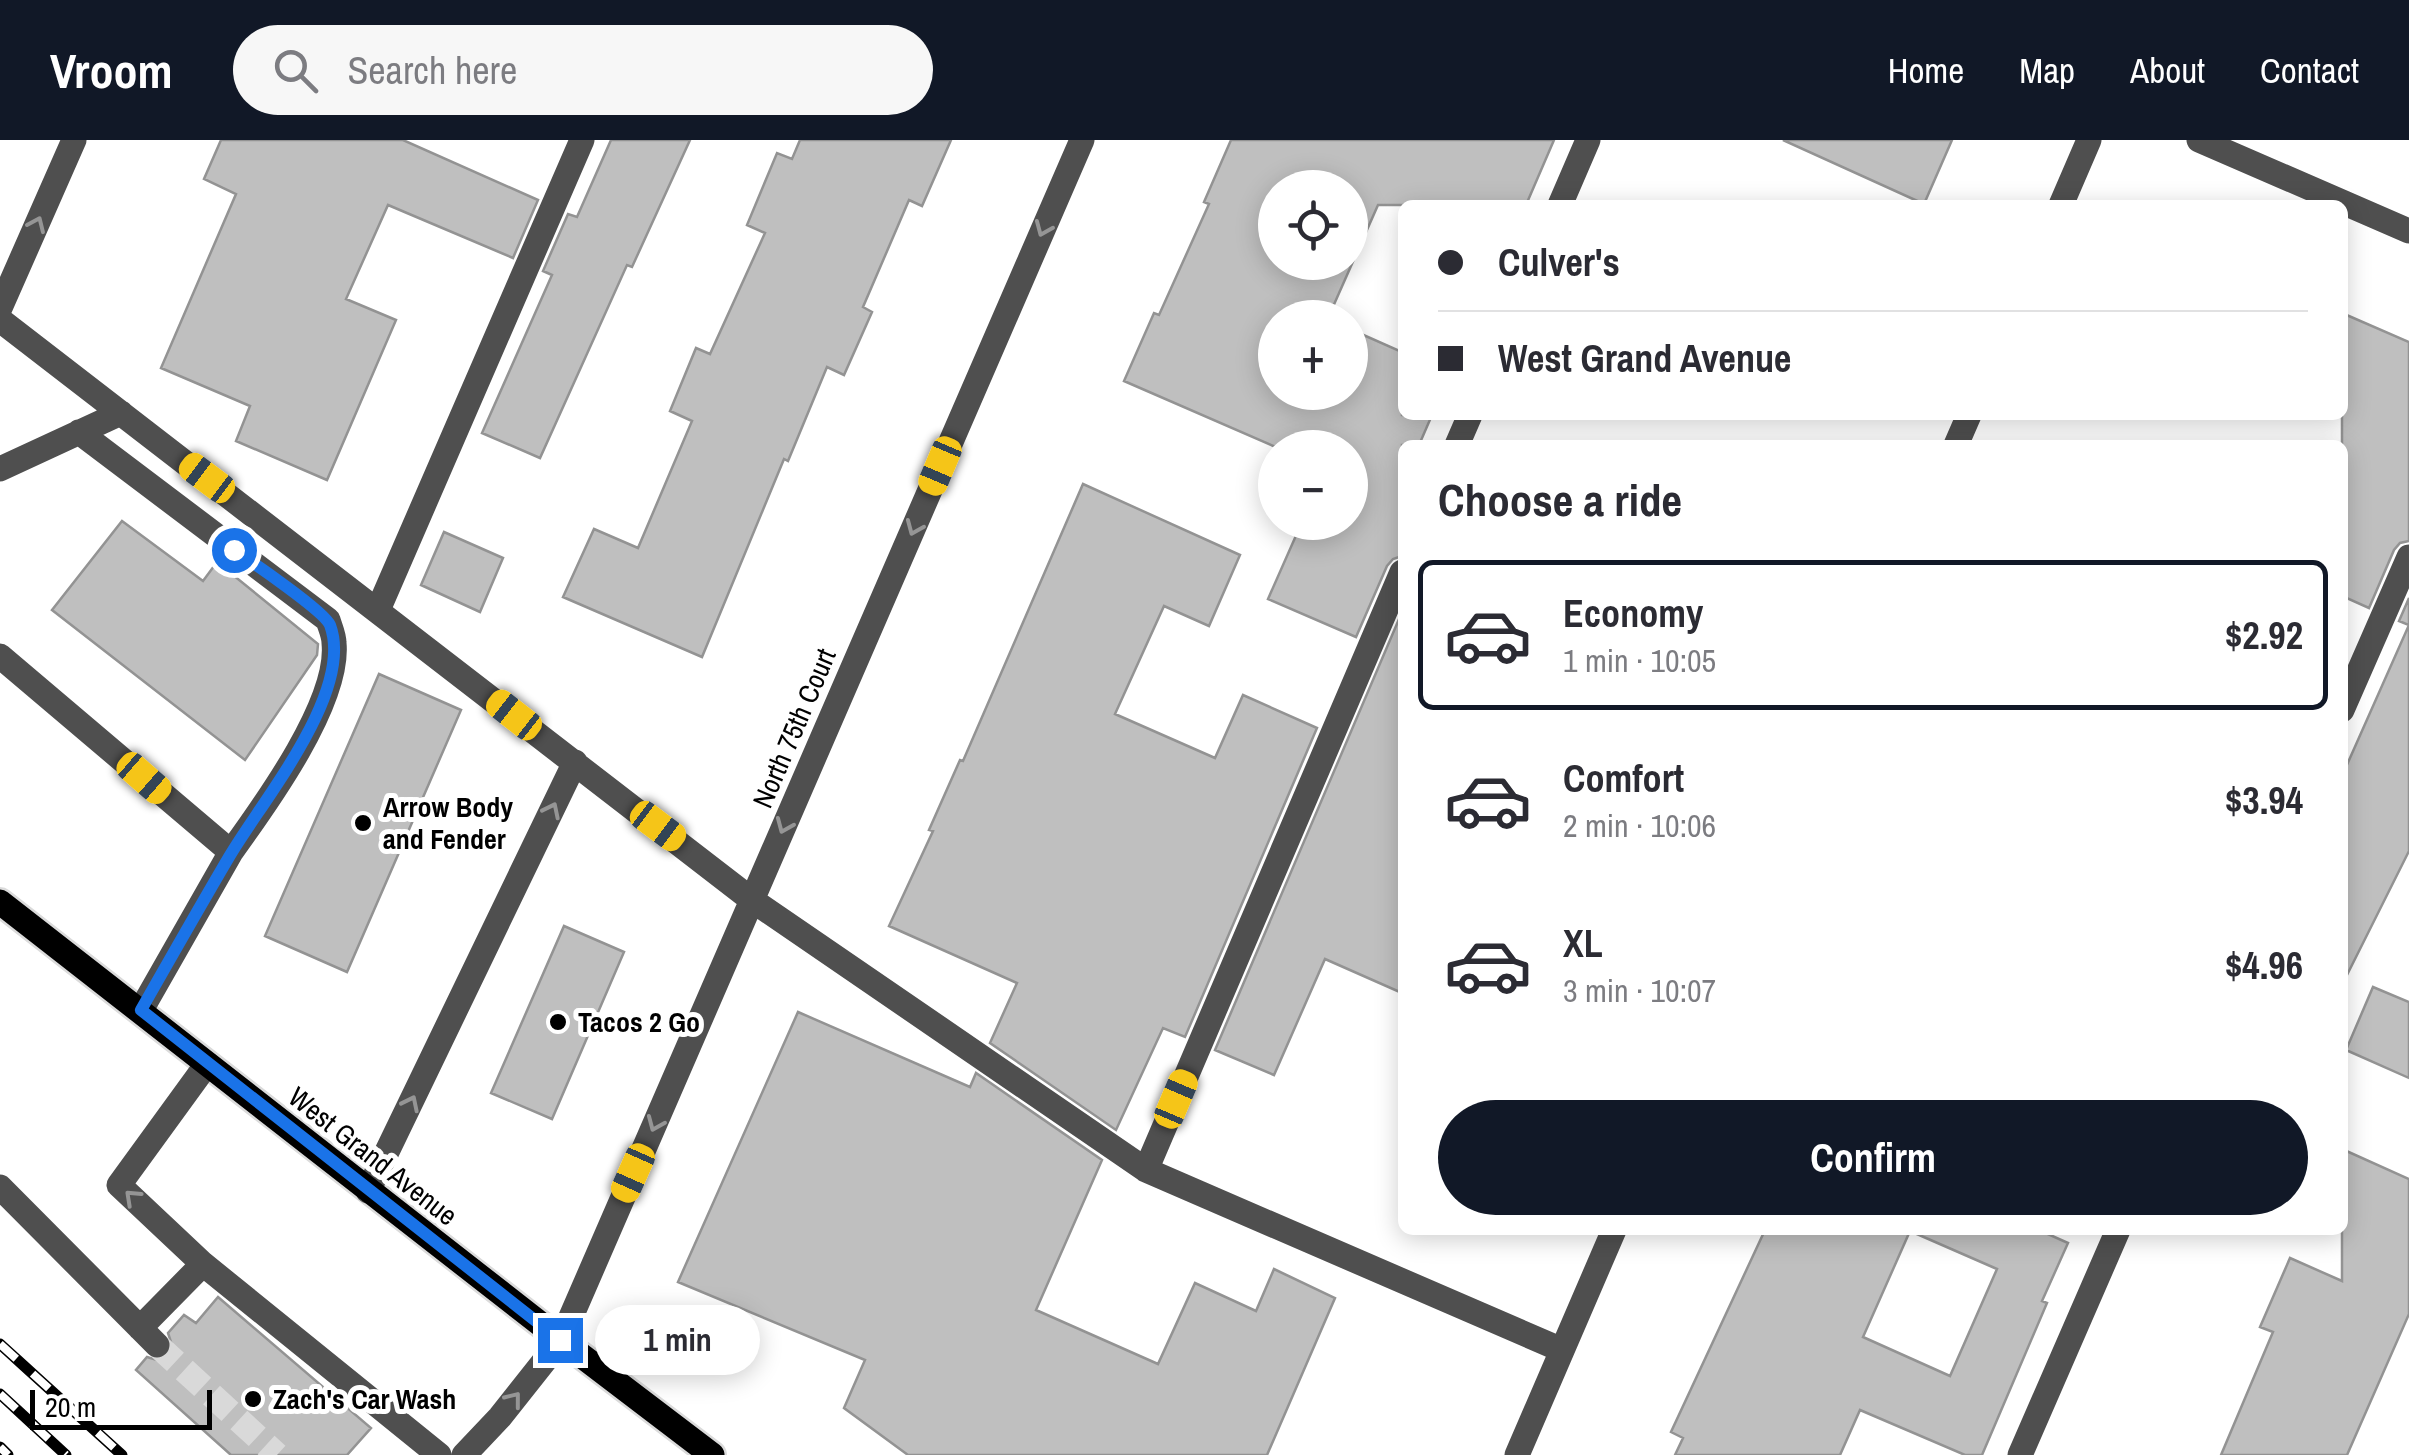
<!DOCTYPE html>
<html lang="en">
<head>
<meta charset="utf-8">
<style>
  :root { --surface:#fff; --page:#f7f7f7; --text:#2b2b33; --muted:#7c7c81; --line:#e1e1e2; --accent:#111827 }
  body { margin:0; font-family:"Archivo Narrow",sans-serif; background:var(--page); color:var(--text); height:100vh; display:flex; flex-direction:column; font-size:38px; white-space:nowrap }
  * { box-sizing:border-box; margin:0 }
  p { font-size:32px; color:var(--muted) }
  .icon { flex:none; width:55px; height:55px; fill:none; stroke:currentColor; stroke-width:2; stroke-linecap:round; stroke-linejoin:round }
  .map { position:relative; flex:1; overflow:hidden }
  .sheet { position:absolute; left:1398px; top:300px; width:950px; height:795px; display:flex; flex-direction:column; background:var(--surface); border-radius:15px; box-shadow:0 5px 25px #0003 }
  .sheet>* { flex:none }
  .guide { position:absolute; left:1398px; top:60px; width:950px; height:220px; border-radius:15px; box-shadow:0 5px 25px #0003; display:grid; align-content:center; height:220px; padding:0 40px; background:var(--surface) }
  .controls { position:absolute; left:1258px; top:30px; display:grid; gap:20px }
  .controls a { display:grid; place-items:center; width:110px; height:110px; border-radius:50%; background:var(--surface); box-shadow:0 5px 25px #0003; font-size:50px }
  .scale { position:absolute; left:30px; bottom:25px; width:182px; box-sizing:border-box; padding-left:10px; border:5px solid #000; border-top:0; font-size:28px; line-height:35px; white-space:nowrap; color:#000; -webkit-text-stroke:8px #fff; paint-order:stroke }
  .end { position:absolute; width:45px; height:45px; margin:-22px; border:12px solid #1a73e8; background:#fff; box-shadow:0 0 0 5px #fff }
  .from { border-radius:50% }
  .bubble { position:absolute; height:70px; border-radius:35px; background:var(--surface); box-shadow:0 5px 25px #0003; font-size:32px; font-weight:800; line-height:70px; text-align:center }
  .car { position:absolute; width:30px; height:60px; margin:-30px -15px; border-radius:12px; box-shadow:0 0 8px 2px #0007; background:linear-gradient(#f5c518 24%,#345 0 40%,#f5c518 0 76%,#345 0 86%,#f5c518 0) }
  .guide b { display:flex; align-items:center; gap:35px; height:95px; font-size:38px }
  .guide b+b { border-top:2px solid var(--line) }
  .guide i { width:25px; height:25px; background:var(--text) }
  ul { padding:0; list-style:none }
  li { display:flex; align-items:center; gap:30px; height:150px; margin:0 20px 15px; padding:0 20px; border:5px solid transparent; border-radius:15px }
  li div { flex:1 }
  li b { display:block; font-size:38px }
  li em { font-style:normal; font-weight:800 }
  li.current { border-color:var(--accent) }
  li>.icon { width:90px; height:90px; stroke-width:1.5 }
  h2 { padding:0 40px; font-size:45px; line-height:120px }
  .action { display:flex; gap:20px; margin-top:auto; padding:20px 40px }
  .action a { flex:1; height:115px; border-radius:60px; background:var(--accent); color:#fff; font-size:40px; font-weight:800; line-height:115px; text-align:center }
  header { display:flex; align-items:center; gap:60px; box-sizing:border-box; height:140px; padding:0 50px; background:var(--accent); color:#fff }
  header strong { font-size:48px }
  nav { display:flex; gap:55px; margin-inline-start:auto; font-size:35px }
  .search { width:700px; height:90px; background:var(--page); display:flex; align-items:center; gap:25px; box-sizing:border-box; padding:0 35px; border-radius:55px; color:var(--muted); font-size:38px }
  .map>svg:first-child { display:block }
</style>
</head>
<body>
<header>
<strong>Vroom</strong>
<div class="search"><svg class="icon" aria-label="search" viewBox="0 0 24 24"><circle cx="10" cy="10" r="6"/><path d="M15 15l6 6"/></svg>Search here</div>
<nav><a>Home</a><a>Map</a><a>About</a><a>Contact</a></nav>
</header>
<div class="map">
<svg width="2409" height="1315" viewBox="0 0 2409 1315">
  <rect width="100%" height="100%" fill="#fff"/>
  <path fill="#bfbfbf" stroke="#939393" stroke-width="2.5" fill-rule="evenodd" d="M221,0H403L538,60L513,118L388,65L346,159L396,180L327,340L236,301L250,266L161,228L236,54L204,39Z
    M611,0H690L632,127L627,125L540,318L482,293L552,135L543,131L568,74L577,77Z
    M800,0H951L922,66L909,60L863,167L872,172L844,235L827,227L788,321L784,319L702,517L563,457L594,389L638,408L692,281L670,271L696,208L710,214L765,93L747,85L777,13L792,19Z
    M1231,0H1554L1526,65H1378L1328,178H1275V252H1350V189L1402,212V275H1432L1419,305H1402V416L1393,419L1387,426L1356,497L1268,459L1302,382H1350V308H1278L1124,241L1154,173L1159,175L1209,64L1204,62ZM1275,48H1350V122H1275Z
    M1783,0H1952L1924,64Z
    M2342,173L2409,202V401L2400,403L2394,410L2369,468L2342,456Z
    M1083,344L1240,415L1209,486L1164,466L1115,574L1215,618L1243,555L1317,588L1185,897L1163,888L1116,990L990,903L1017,843L889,786L933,691L929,690L960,620L963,621Z
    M122,381L203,441L217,422L318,504L317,515L245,620L52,470Z
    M444,392L503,418L480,472L421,445Z
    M2409,458V711L2342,845V636L2409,485L2399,481Z
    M1402,472V853L1325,819L1274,935L1215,910Z
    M379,534L461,570L347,832L265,796Z
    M564,786L624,812L552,979L491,953Z
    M2373,847L2409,862V938L2346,910Z
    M798,872L970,947L976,933L1102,1020L1036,1170L1158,1224L1195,1143L1256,1171L1274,1129L1335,1158L1267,1315H908L844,1268L865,1220L678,1142Z
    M2342,1009L2409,1039V1174L2347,1315H2221L2273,1192L2260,1187L2290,1118L2342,1141Z
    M1765,1090H2039L2068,1103L2042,1161L2047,1163L1982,1315H1965L1860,1270L1840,1315H1675L1683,1298L1671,1292ZM1910,1091L1997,1129L1950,1236L1863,1197Z
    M218,1157L371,1288L347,1315H231L136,1230L147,1217L160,1221L168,1217L173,1208L168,1193L184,1175L196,1183Z"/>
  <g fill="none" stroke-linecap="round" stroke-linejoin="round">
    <path stroke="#d9d9d9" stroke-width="25" stroke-dasharray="25 12" stroke-linecap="butt" d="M157,1205L277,1315"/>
    <g stroke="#dbdbdb" stroke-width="30">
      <path id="major" d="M0,762L561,1200L712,1315"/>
    </g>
    <path stroke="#4f4f4f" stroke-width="25" d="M2199,0L2409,91
      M1560,65L1588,0
      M2061,65L2089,0
      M0,168L74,0
      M0,180L752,760L1146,1030L1562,1210
      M79,292L328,480C330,487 334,495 334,503C340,562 265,665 231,712
      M1457,305L1470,275
      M1956,305L1969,275
      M0,329L121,273
      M378,470L582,0
      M0,516L231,712L141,870
      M2342,570L2409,417
      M207,924L119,1045L203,1124L439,1315
      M1146,1030L1402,432
      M0,1047L157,1205
      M368,1051L575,622
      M140,1188L203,1124
      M464,1315L500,1277L561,1200L1082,0
      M1517,1315L1614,1090
      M2020,1315L2118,1090"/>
    <use href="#major" stroke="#000" stroke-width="25"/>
    <g stroke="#000" stroke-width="11">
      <path id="rail" d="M0,1204L122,1315
        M0,1254L66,1315
        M0,1307L8,1315"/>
    </g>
    <use href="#rail" stroke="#fff" stroke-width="8" stroke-dasharray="22" stroke-linecap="butt"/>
  </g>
  <defs><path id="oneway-chevron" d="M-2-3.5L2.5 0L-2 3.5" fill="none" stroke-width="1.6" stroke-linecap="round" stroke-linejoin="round" transform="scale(2.5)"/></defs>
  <g stroke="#959595">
    <use href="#oneway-chevron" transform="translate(37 84) rotate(-66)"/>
    <use href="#oneway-chevron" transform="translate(1043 89) rotate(113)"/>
    <use href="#oneway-chevron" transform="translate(914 388) rotate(113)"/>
    <use href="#oneway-chevron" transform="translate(552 670) rotate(-64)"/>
    <use href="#oneway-chevron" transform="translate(784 686) rotate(113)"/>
    <use href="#oneway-chevron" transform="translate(411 963) rotate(-64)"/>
    <use href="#oneway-chevron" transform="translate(655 984) rotate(113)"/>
    <use href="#oneway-chevron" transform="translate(132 1057) rotate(-137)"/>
    <use href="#oneway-chevron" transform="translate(514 1259) rotate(-52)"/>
  </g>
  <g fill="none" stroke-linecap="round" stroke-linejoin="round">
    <path stroke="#1a73e8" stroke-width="12" d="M234,410C252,422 324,471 330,485C355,552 261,662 229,717C199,768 170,819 141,870L560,1200"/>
  </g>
  <g fill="#000" stroke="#fff" stroke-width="4">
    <circle cx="363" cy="683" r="10"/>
    <circle cx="558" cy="882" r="10"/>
    <circle cx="253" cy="1259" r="10"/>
  </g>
  <g text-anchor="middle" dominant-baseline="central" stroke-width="10" stroke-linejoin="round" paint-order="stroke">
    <g font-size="28" fill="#000" stroke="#fff">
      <text transform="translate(794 588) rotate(-67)">North 75th Court</text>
      <text transform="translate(373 1016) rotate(38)">West Grand Avenue</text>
    </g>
    <g font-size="28" font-weight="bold" fill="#000" stroke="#fff" text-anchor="start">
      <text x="383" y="667">Arrow Body<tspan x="383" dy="32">and Fender</tspan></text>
      <text x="578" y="882">Tacos 2 Go</text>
      <text x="273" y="1259">Zach's Car Wash</text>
    </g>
  </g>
</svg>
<div class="controls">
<a><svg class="icon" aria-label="locate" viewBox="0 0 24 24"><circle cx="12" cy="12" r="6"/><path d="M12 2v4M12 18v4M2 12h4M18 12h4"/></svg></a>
<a>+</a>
<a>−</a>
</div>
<div class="scale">20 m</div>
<i class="end from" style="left:234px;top:410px"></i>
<i class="end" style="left:560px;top:1200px"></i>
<div class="bubble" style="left:595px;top:1165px;width:165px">1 min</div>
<i class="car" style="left:940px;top:326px;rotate:203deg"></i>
<i class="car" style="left:207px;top:338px;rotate:307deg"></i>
<i class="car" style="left:514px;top:575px;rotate:308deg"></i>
<i class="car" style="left:144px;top:638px;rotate:131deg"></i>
<i class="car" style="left:658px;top:686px;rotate:127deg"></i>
<i class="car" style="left:1176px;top:959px;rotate:23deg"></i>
<i class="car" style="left:633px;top:1033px;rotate:204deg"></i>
<div class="guide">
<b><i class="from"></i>Culver's</b>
<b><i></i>West Grand Avenue</b>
</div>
<section class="sheet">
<h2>Choose a ride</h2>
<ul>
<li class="current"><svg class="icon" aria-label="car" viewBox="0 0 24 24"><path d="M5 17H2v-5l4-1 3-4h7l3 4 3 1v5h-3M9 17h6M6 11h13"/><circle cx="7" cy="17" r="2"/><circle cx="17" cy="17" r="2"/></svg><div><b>Economy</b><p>1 min · 10:05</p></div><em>$2.92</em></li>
<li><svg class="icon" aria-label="car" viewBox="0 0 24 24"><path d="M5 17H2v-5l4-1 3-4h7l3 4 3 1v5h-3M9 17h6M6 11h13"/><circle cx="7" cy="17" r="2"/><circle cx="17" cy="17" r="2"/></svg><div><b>Comfort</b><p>2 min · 10:06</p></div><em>$3.94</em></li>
<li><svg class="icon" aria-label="car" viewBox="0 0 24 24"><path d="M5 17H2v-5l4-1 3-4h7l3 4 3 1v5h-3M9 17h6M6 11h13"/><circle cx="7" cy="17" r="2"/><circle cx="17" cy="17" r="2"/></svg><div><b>XL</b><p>3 min · 10:07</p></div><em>$4.96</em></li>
</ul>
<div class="action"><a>Confirm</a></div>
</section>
</div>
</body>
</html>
